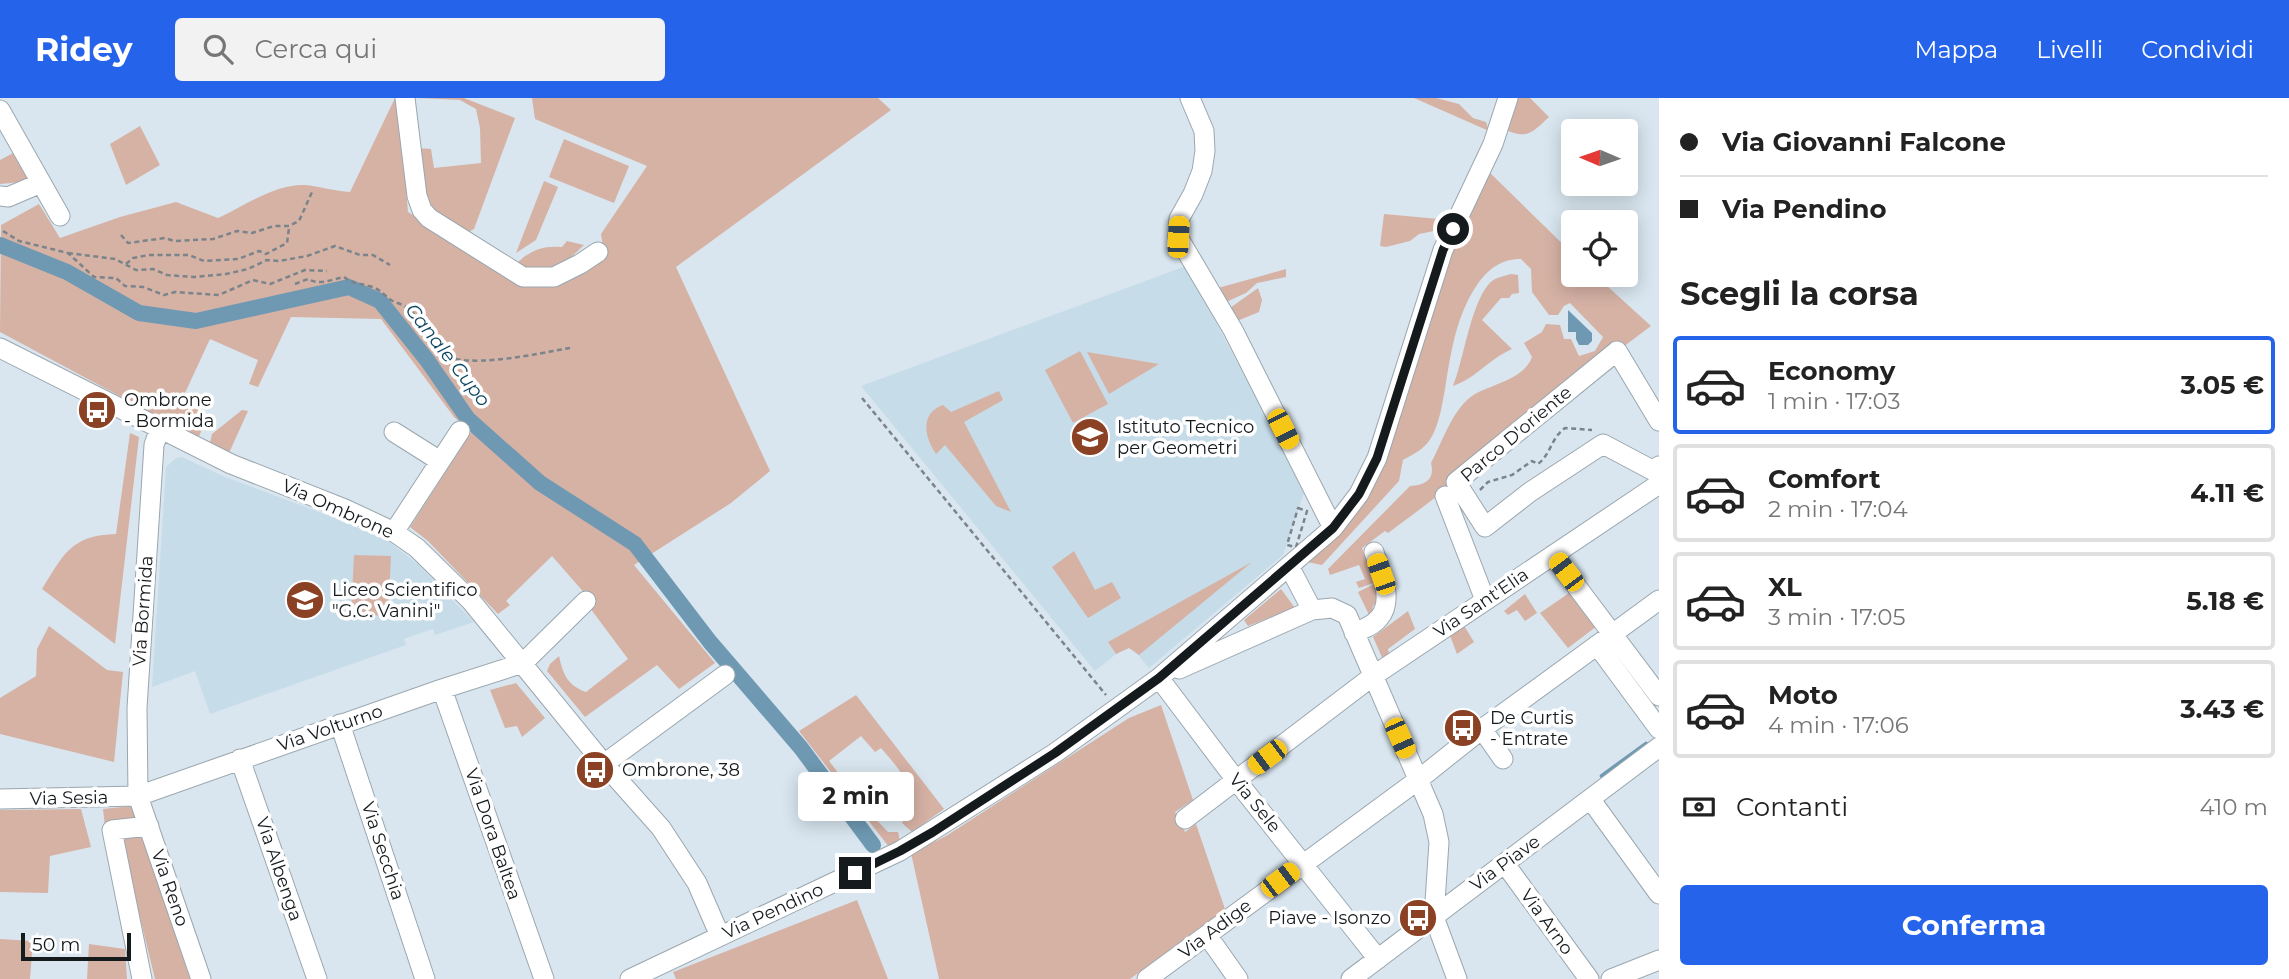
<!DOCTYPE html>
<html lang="it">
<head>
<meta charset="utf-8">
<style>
  :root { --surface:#fff; --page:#f2f2f2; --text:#222; --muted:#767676; --line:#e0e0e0; --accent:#2563eb }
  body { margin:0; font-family:Montserrat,sans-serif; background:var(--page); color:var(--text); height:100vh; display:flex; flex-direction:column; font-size:26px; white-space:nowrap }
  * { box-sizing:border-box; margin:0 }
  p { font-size:23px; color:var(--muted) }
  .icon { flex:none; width:38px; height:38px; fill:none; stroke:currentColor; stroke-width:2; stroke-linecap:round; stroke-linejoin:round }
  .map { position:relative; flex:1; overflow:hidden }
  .drawer { display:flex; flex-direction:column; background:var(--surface); width:630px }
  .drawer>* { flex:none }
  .guide { display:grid; align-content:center; height:154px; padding:0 21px; background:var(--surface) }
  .needle { width:46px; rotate:272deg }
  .tools { position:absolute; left:1561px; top:21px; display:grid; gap:14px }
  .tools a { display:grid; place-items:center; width:77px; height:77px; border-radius:7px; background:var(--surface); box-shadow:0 4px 18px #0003; font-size:35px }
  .scale { position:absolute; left:21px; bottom:18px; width:110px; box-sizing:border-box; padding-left:7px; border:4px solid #151a1d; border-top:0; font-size:19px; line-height:24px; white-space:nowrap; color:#151a1d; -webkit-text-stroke:5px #fff; paint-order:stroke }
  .end { position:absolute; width:32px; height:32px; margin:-16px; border:9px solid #151a1d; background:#fff; box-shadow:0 0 0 4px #fff }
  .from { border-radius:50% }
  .bubble { position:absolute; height:49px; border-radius:7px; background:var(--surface); box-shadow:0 4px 18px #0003; font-size:23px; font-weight:700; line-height:49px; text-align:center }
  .car { position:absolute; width:21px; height:42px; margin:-21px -10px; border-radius:9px; box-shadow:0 0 5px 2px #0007; background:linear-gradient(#f5c518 24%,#345 0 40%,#f5c518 0 76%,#345 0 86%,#f5c518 0) }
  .guide b { display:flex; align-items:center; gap:24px; height:66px; font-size:26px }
  .guide b+b { border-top:2px solid var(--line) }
  .guide i { width:18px; height:18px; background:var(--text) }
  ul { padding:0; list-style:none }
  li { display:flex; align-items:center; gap:21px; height:98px; margin:0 14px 10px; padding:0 7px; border:4px solid var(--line); border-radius:7px }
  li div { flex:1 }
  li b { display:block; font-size:26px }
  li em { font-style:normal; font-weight:700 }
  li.active { border-color:var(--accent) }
  li>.icon { width:63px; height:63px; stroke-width:1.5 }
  h2 { padding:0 21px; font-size:32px; line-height:84px }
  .pay { display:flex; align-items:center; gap:18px; height:77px; padding:0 21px; font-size:26px }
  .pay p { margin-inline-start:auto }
  .primary-button { display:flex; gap:14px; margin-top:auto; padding:14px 21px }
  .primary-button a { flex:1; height:80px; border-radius:7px; background:var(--accent); color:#fff; font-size:28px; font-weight:700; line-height:80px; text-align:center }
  header { display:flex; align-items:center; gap:42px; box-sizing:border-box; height:98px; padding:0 35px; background:var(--accent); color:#fff }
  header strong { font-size:33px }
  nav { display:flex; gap:38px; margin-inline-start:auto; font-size:24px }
  .search { width:490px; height:63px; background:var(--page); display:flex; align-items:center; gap:18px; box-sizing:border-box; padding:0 24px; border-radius:7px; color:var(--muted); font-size:26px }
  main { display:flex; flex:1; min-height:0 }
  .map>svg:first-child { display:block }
</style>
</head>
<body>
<header>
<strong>Ridey</strong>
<div class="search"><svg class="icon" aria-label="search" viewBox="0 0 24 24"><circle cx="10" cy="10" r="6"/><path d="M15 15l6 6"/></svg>Cerca qui</div>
<nav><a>Mappa</a><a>Livelli</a><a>Condividi</a></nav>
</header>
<main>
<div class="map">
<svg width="1659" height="881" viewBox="0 0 1659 881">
  <rect width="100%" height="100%" fill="#d9e6ef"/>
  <path fill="#c7dce9" d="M1186,168L1305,392L1283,457L1149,570L1134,552L1129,550L1116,556L1095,573L861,288Z
    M182,359L223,378L343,423L388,443L419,467L474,524L435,537L433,531L427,533L404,541L406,547L210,616L195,573L152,589L166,369L176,360Z"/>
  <path fill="#d6b2a5" d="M395,0L399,5L408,114L525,185L581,171L605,162L601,136L647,68L535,21L532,0H878L891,12L676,169L770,373L731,405L634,467L715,565L679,591L657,567L585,619L547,573L550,566L559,558C563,576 567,587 586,594L628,561L590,510L587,498L552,458L506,503L510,507L498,516L428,443L410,429L471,334L454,319L381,221L291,219L258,289L249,286L258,262L210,241L185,295C198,308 209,322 198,340L0,234L1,127L39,106L60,140L120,119L176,104L218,120C244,108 276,85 306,87C321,89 335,93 350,94Z
    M418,0H464L515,20L474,131L465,136L429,112L417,50L431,51L434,70L481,65L480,30L476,11L460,2Z
    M1414,0H1436L1459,6L1473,20L1486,24L1489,33Z
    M1514,0H1530L1549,19C1532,35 1527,42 1504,31Z
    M140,28L160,67L126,87L110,46Z
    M564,41L629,68L614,105L549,79Z
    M15,54L30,80L22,84L0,86V62Z
    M1487,72L1573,156V177H1595L1651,228C1561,294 1478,370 1388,435L1385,433L1362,450L1374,485L1359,490L1356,484L1365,481L1359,467L1330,477L1328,471L1410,388C1426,387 1435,381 1431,365C1443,343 1453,309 1475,296C1493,286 1524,281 1532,259L1524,245L1542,234L1546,226L1560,227L1564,241H1571L1579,258L1595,253L1603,239L1570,205L1564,208L1558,217H1549L1532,194L1531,171L1521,161C1501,161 1488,171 1477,187C1456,218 1451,254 1445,291C1442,307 1439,329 1429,343C1422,352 1414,356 1403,362L1399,383L1322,467L1307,464L1391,348L1446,171Z
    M544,83L558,89L536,142L516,155Z
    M1384,116L1450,122L1444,131L1419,136L1410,143L1386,149L1380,148Z
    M567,143L584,147C554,176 554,174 513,169C528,153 542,147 562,149Z
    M1286,171V179L1257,185L1246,195L1226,204L1218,190Z
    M1511,176L1518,177L1519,195L1512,196L1509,200H1501L1482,222L1512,251C1487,262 1478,279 1453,288C1464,263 1472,194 1495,181C1500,179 1506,177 1511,176Z
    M1258,190L1262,202L1259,214L1237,223L1230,210Z
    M1080,253L1108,306L1073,325L1045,272Z
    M1087,254L1159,266L1109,296Z
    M999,293L1003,302L964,324L1011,414L996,408L945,347L936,356C924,339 920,315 943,307L951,314Z
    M242,312L248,313L229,355L210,345L212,336Z
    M130,335L139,339L115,546L42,491C63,457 71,437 116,436Z
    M1074,453L1095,492L1112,484L1121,500L1088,520L1052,469Z
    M354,457L391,458L388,518L351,516Z
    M1252,464L1139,557L1129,550L1116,556L1108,544Z
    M1376,485L1379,502L1373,508L1370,519L1358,494Z
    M1281,491L1295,510L1248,528L1244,522Z
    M1572,493L1597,528L1568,550L1540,515Z
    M1525,496L1537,515L1525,523L1517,512L1508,517L1504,513Z
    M1408,513L1415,531L1388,551L1390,561L1384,564L1373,539Z
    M1463,526L1474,544L1457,556L1449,535Z
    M49,528L107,572L123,574L114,664L0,636V600L36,578L37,551Z
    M516,585L545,620L522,639L517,628L505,630L490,592Z
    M856,597L944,711L912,734L902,725C919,690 903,676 881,650L875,654L861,638L829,663L867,712L888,734H898L900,743L889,749L799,633Z
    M1161,607L1193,702L1175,714L1185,734L1196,726L1225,811L1130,881H939L911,755L946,738L1129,620Z
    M896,678C905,693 901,713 882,716L870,700Z
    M132,708L135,722L105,729L103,711Z
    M81,711L91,749L50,758L48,795L0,794V712Z
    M143,735L190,881H155L120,738Z
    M857,802L888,881H676L673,874Z
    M0,841L33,843L30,881H0Z
    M89,846L125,851L127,881H87Z"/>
  <path fill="#6f99b3" d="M1568,212L1592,235V243L1588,247H1579L1576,241V234H1568Z"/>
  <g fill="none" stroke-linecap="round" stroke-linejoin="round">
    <path stroke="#6f99b3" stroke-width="4.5" d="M1602,678L1646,646"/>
    <path stroke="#6f99b3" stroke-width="16" d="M0,147L67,174L139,215L196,223L349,189L380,203L427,262L468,321L540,385L635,446L710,544L801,650L873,747"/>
    <g stroke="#9aa7af" stroke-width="21">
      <path id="minor" d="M405,0L417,98L422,112L429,120L523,179H554L580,166L598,154
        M1190,0L1204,33L1205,53L1202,73L1193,96L1179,121L1178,139L1233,232L1333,430
        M0,12L60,118
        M0,98L8,99L41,85
        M0,250L231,366L345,411L394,434L417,450L471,503L604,666L661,730L697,785L720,838
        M1659,323L1617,253L1456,384L1485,429L1530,394L1603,346L1652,372L1659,368
        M160,330L154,347L137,610L138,698L201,881
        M394,334L440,363
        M1445,398L1485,502
        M394,434L460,333
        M1553,457L1659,598
        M1289,468L1312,512
        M1354,535C1363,531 1373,528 1379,520C1395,502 1380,473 1374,454
        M1597,547L1659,631
        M1179,571L1312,512L1332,510L1347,517L1433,716L1439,744L1434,819L1457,881
        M1159,580L1236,682L1378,861
        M442,591L544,881
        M340,626L425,881
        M1482,631L1503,661
        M240,661L317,881
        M604,666L725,577
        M0,701L138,698L442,591L523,565L586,503
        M1591,702L1659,796
        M1185,721L1373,578L1659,386
        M1505,766L1589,881
        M1207,837L1238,881
        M142,881L112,732L149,728
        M630,881L900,753L1055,655L1159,580L1333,430L1359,396L1377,360L1443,152L1493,46L1508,0
        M1147,881L1418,682L1482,631L1659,502
        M1351,881L1659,649
        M1611,881L1659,862"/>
    </g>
    <path stroke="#7a848a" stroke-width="2.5" stroke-dasharray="5 3.5" stroke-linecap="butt" d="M3,133L19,143L68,155L94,179L116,180L125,188L143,189L164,197L175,194L219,197L253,182L270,186L305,172L327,173
      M121,137L128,145L165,140L174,143L213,141L237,133L252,135L274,128H289L299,123L312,94
      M68,155L115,161L136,172L153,171L167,177L194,179L226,176L248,171L267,162L279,163L307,158L335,148L360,157H373L390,167
      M126,166L133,160L149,157H189L204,163L238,161L259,153L266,156L287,145L289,130
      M295,186L308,181C320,188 332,181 344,179C353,186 359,185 369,188C379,190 384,197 391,202C396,205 402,206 406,209C418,215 426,242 437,253C461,274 539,255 570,250
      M862,300L1106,597
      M1480,392L1488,384L1512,377L1532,363L1538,366C1551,356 1551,340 1565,330L1592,332
      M1298,410L1307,413L1296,449L1287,447Z"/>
    <use href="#minor" stroke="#fff" stroke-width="19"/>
  </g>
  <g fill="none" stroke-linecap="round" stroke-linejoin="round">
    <path stroke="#151a1d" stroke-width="9" d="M855,775L900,753L933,734L1055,655L1159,580L1333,430L1359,396L1377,360L1443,152L1453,131"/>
  </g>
  <defs>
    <g id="bus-disc" transform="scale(2.0125)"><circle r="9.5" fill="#8a4124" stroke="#fff"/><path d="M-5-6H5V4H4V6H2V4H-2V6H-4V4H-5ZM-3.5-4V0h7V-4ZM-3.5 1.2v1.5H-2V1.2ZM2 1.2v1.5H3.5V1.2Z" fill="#fff"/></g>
    <g id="school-disc" transform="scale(2.0125)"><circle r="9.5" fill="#8a4124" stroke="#fff"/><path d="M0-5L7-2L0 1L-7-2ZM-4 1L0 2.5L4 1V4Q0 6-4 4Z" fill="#fff"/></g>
  </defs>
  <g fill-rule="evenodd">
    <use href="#bus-disc" x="97" y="312"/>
    <use href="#school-disc" x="1090" y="339"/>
    <use href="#school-disc" x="305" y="502"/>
    <use href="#bus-disc" x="1463" y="630"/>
    <use href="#bus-disc" x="595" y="672"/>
    <use href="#bus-disc" x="1418" y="820"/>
  </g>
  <g text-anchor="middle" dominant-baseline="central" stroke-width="7" stroke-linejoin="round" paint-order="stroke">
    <g font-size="18" fill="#151a1d" stroke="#fff" text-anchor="start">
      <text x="124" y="302">Ombrone<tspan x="124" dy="21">- Bormida</tspan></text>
      <text x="1117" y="329">Istituto Tecnico<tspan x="1117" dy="21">per Geometri</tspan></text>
      <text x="332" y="492">Liceo Scientifico<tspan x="332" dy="21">"G.C. Vanini"</tspan></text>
      <text x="1490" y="620">De Curtis<tspan x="1490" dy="21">- Entrate</tspan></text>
      <text x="622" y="672">Ombrone, 38</text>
      <text x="1391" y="820" text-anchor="end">Piave - Isonzo</text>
    </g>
    <g font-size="18" fill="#151a1d" stroke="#fff">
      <text transform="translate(1516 336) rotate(-40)">Parco D'oriente</text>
      <text transform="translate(338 411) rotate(24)">Via Ombrone</text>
      <text transform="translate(1481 505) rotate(-34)">Via Sant'Elia</text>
      <text transform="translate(143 513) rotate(-86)">Via Bormida</text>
      <text transform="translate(330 630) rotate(-19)">Via Volturno</text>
      <text transform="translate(69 700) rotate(-1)">Via Sesia</text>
      <text transform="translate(1255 705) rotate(51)">Via Sele</text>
      <text transform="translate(493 736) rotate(71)">Via Dora Baltea</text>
      <text transform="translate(383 753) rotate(72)">Via Secchia</text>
      <text transform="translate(1505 765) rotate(-36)">Via Piave</text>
      <text transform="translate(279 771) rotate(71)">Via Albenga</text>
      <text transform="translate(170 790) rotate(71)">Via Reno</text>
      <text transform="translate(773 813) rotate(-25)">Via Pendino</text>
      <text transform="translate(1547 824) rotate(54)">Via Arno</text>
      <text transform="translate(1215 831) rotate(-37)">Via Adige</text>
    </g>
    <g font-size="19" font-style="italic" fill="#0d4661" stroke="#fff">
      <text transform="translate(448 257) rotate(52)">Canale Cupo</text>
    </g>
  </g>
</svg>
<div class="tools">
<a><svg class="needle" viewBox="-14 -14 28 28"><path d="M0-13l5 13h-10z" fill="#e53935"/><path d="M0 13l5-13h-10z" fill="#767676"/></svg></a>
<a><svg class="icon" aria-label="locate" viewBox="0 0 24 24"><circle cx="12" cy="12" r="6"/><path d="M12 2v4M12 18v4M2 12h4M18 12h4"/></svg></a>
</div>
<div class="scale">50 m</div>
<i class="end from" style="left:1453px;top:131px"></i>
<i class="end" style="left:855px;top:775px"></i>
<div class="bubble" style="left:798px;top:674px;width:116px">2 min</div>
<i class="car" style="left:1178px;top:139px;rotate:3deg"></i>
<i class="car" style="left:1283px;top:331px;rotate:153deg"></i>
<i class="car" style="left:1566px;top:474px;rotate:323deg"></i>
<i class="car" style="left:1381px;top:476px;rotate:341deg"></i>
<i class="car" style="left:1400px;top:640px;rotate:156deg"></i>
<i class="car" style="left:1267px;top:659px;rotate:233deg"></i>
<i class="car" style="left:1280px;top:782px;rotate:53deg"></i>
</div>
<section class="drawer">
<div class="guide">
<b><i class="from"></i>Via Giovanni Falcone</b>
<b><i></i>Via Pendino</b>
</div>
<h2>Scegli la corsa</h2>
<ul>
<li class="active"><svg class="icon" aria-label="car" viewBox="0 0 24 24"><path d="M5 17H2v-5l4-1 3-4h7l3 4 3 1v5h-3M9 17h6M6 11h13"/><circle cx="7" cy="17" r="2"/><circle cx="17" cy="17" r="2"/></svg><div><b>Economy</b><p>1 min · 17:03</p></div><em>3.05 €</em></li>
<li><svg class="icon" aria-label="car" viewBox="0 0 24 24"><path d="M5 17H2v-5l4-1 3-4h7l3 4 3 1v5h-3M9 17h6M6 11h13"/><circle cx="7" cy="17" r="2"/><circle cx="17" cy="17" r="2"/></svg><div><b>Comfort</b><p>2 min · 17:04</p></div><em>4.11 €</em></li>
<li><svg class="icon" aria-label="car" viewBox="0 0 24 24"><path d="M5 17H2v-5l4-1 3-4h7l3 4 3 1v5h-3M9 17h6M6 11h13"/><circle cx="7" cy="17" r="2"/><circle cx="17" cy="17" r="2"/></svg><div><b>XL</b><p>3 min · 17:05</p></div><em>5.18 €</em></li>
<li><svg class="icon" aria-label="car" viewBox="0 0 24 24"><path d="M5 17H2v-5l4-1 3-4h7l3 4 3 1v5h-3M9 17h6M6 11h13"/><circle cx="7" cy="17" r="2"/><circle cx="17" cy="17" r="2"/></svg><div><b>Moto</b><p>4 min · 17:06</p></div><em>3.43 €</em></li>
</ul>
<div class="pay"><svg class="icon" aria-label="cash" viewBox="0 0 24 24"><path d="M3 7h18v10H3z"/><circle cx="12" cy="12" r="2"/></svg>Contanti<p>410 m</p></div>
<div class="primary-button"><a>Conferma</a></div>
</section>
</main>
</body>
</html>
